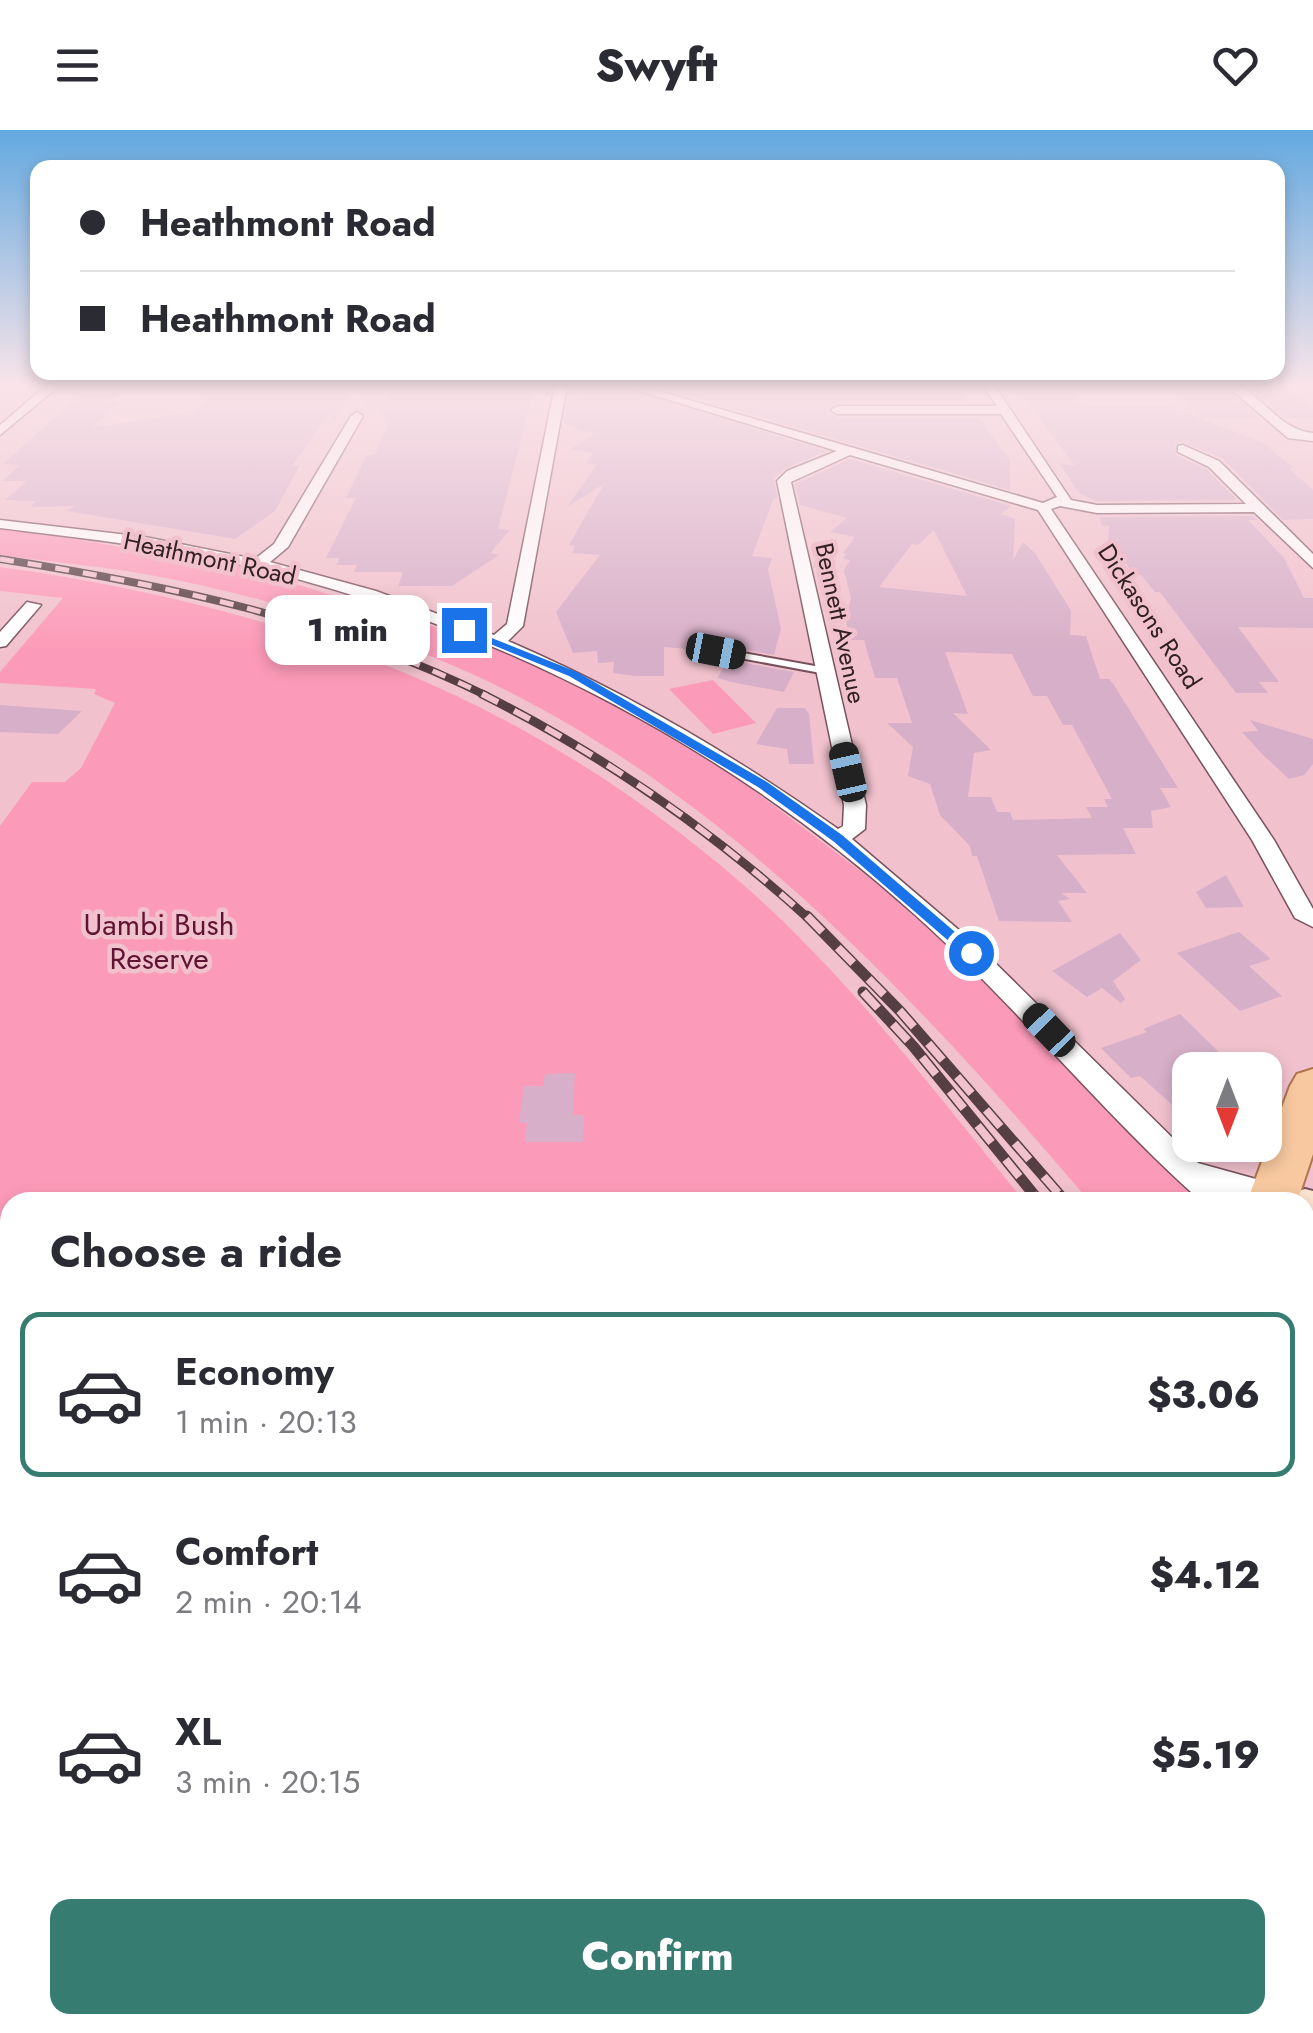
<!DOCTYPE html>
<html lang="en">
<head>
<meta charset="utf-8">
<style>
  :root { --surface:#fff; --page:#f2f2f3; --text:#2b2b33; --muted:#7c7c81; --line:#e1e1e2; --accent:#377c70 }
  body { margin:0; font-family:Jost,sans-serif; background:var(--page); color:var(--text); height:100vh; display:flex; flex-direction:column; font-size:38px; white-space:nowrap }
  * { box-sizing:border-box; margin:0 }
  p { font-size:32px; color:var(--muted) }
  .icon { flex:none; width:55px; height:55px; fill:none; stroke:currentColor; stroke-width:2; stroke-linecap:round; stroke-linejoin:round }
  .map { position:relative; flex:1; overflow:hidden }
  .sheet { position:absolute; left:0px; top:1062px; width:1315px; height:842px; display:flex; flex-direction:column; background:var(--surface); border-radius:30px 30px 0 0; box-shadow:0 5px 15px #0003 }
  .sheet>* { flex:none }
  .guide { position:absolute; left:30px; top:30px; width:1255px; height:220px; border-radius:20px; box-shadow:0 5px 15px #0003; display:grid; align-content:center; height:220px; padding:0 50px; background:var(--surface) }
  .needle { width:65px; rotate:180deg }
  .tools { position:absolute; left:1172px; top:922px; display:grid; gap:20px }
  .tools a { display:grid; place-items:center; width:110px; height:110px; border-radius:20px; background:var(--surface); box-shadow:0 5px 15px #0003; font-size:50px }
  .end { position:absolute; width:45px; height:45px; margin:-22px; border:12px solid #1a73e8; background:#fff; box-shadow:0 0 0 5px #fff }
  .from { border-radius:50% }
  .bubble { position:absolute; height:70px; border-radius:20px; background:var(--surface); box-shadow:0 5px 15px #0003; font-size:32px; font-weight:800; line-height:70px; text-align:center }
  .car { position:absolute; width:30px; height:60px; margin:-30px -15px; border-radius:12px; box-shadow:0 0 8px 2px #0007; background:linear-gradient(#222 24%,#8ab4d8 0 40%,#222 0 76%,#8ab4d8 0 86%,#222 0) }
  .guide b { display:flex; align-items:center; gap:35px; height:95px; font-size:38px }
  .guide b+b { border-top:2px solid var(--line) }
  .guide i { width:25px; height:25px; background:var(--text) }
  ul { padding:0; list-style:none }
  li { display:flex; align-items:center; gap:30px; height:165px; margin:0 20px 15px; padding:0 30px; border:5px solid transparent; border-radius:20px }
  li div { flex:1 }
  li b { display:block; font-size:38px }
  li em { font-style:normal; font-weight:800 }
  li.current { border-color:var(--accent) }
  li>.icon { width:90px; height:90px; stroke-width:1.5 }
  h2 { padding:0 50px; font-size:45px; line-height:120px }
  .button { display:flex; gap:20px; margin-top:auto; padding:20px 50px }
  .button a { flex:1; height:115px; border-radius:20px; background:var(--accent); color:#fff; font-size:40px; font-weight:800; line-height:115px; text-align:center }
  header { display:flex; justify-content:space-between; align-items:center; height:130px; padding:0 50px; background:var(--surface); font-size:45px; font-weight:800 }
  .map>svg:first-child { display:block }
</style>
</head>
<body>
<header><svg class="icon" aria-label="menu" viewBox="0 0 24 24"><path d="M4 6h16M4 12h16M4 18h16"/></svg>Swyft<svg class="icon" aria-label="heart" viewBox="0 0 24 24"><path d="M12 20l-8-8c-3-5 5-10 8-4 3-6 11-1 8 4z"/></svg></header>
<div class="map">
<svg width="1313" height="1903" viewBox="0 0 1313 1903">
  <rect width="100%" height="100%" fill="#f1c2ce"/>
  <path fill="#fc9bb9" d="M0,397L238,436L487,513L626,581L739,649L880,756L992,856L1197,1072H1090C911,861 707,643 447,533C354,494 249,463 150,445C100,436 50,432 0,425Z
    M0,437C282,476 521,563 739,751C848,845 935,963 1025,1072H10V1132H0V696L32,652H65L81,638L115,573L94,564L96,559L0,553V542L63,468L0,461Z
    M713,550L756,593L713,604L669,559Z
    M1305,1416L1313,1426V1880L1305,1864Z"/>
  <path fill="#d7afc8" fill-rule="evenodd" d="M218,255H357L334,291L329,284L292,336L300,335L275,381L235,409L67,381L75,376L31,377L36,371L5,370L27,351H2L20,335L3,334L81,264H118L110,272H120L92,298L194,282Z
    M394,255H535L498,399L510,400L490,423L499,425L452,456H398L403,442H354L357,435H337L339,428H326L356,368H346L366,326L375,325L389,290L360,269H387Z
    M588,255H616L826,321L786,338L774,348L777,369L774,368L752,426L772,428L768,439L781,499L774,525L726,516L719,506L713,510L710,521L664,517V546H635L613,543L614,532L598,533L597,521L573,523L556,482L600,425L572,423L575,416L569,415L604,354L567,377L597,334H586L593,323L571,319L595,304L564,294L568,270L587,262Z
    M651,255L916,260L914,255H957L970,272H837L827,281L837,288H979L1010,330V360Z
    M1015,255H1062L1083,276H1168L1263,313L1294,338H1289L1313,360V389L1283,390L1222,328L1182,311L1175,314L1176,325L1207,340L1237,370L1097,371L1089,368L1079,363L1059,333L1075,336Z
    M1169,255H1222L1258,288H1201Z
    M1242,255H1281L1313,280V288H1285Z
    M850,329L1011,376L1001,384L1015,389L1013,430L1023,412L1035,423L1071,481L1070,505L1086,506L1100,549H1109L1114,555L1178,658H1160L1171,677L1151,681L1153,698H1123L1136,724L1057,725L1087,763H1061L1070,769L1058,771L1072,792L999,791L977,726H972L970,716L940,685L930,654L908,646L913,617L887,593H912L897,548H875L864,510H850L846,490L851,468L844,440L850,430L843,429L846,424L843,423L855,407L830,402L847,388L800,375L795,354ZM934,400L967,466L879,457L912,414L918,415ZM945,522L1012,524L1033,566H1047L1063,595H1072L1112,669H1104L1108,677H1086L1092,688L1013,690L1010,682H997L991,667H968L974,623L991,620L953,583L968,584Z
    M1253,386L1257,390H1248L1284,428L1304,468H1313V498L1238,497L1279,552H1259L1268,563H1236L1160,462H1155L1141,445H1134L1113,414H1108L1109,396L1101,395L1100,387Z
    M728,530L794,542L784,562L731,552L717,548Z
    M0,575L82,581L58,604L0,602Z
    M777,578H805L809,584L814,634H789L787,619L756,614Z
    M1250,590L1313,609V634L1304,645L1289,649L1262,624L1242,602L1258,601Z
    M1226,745L1244,777L1206,778L1196,762Z
    M1239,802L1271,829L1249,836L1282,866L1240,881L1177,823Z
    M1120,803L1141,830L1113,851L1125,869L1121,873L1102,858L1087,867L1052,841Z
    M1180,884L1237,940H1190V991L1140,946L1131,948L1101,918L1147,902L1143,899Z
    M575,943L573,985H584L583,1012H525L527,993H519L524,956H543L545,944Z"/>
  <g fill="none" stroke-linecap="round" stroke-linejoin="round">
    <g stroke="#79515c" stroke-width="4">
      <path id="lane" d="M719,510L723,513L721,519L826,538L830,541L826,544L713,523L715,513Z
        M371,1895H397L394,1903H368Z
        M791,1895H816L813,1903H788Z"/>
    </g>
    <g stroke="#79515c" stroke-width="3">
      <path id="street" d="M47,255H60L0,305V295Z
        M555,255H567L523,496L508,511C626,562 734,625 838,699L843,696L844,675L777,351L787,341L837,321L620,255H638L1043,373L1057,367L1001,284H837L831,280L837,276H997L982,255H994L1071,370L1097,375L1246,374L1209,337L1178,322V316L1183,315L1219,331L1313,424V438L1254,382L1097,383L1060,376L1051,379L1274,710L1313,779V797L1295,788L1252,710L1038,380L850,325L791,352L866,675L865,699L852,709L980,818L1198,1033L1285,1057L1289,1066L1286,1072H1202C1101,982 1016,875 914,784C731,619 506,501 267,441C181,419 90,409 0,398V390L145,407L255,429L274,414L351,286L357,282L363,286L288,417L270,432L376,461L494,505L507,494Z
        M1226,255C1259,255 1275,300 1313,303V311L1288,308Z
        M27,472L41,475L6,516L0,517V502Z
        M0,1343H10V1381H0Z
        M10,1690V1746L0,1750V1695Z
        M1212,1895H1297L1300,1903H1216Z"/>
    </g>
    <g stroke="#79515c" stroke-width="4">
      <path id="secondary" d="M1305,1059L1313,1061V1129L1305,1127V1072H1285L1289,1064Z"/>
    </g>
    <g stroke="#af764c" stroke-width="4">
      <path id="primary" d="M1313,939V1024L1297,1072H1247L1290,956L1297,944Z
        M1313,1187V1260L1305,1263V1190Z
        M942,1895H1022L1020,1903H938Z
        M1067,1895H1147L1145,1903H1063Z"/>
    </g>
    <use href="#lane" fill="#fff" fill-rule="evenodd"/>
    <use href="#street" fill="#fff" fill-rule="evenodd"/>
    <use href="#secondary" fill="#fbe4d0" fill-rule="evenodd"/>
    <use href="#primary" fill="#f8c9a0" fill-rule="evenodd"/>
    <g stroke="#553e44" stroke-width="8">
      <path id="rail-far3" d="M0,429C167,455 335,490 487,566"/>
    </g>
    <g stroke="#553e44" stroke-width="9">
      <path id="rail-far2" d="M482,564C603,625 709,698 809,789"/>
    </g>
    <g stroke="#553e44" stroke-width="11">
      <path id="rail-far1" d="M807,786L900,881L1066,1072
        M863,862L913,916L1040,1072"/>
    </g>
    <g stroke="#553e44" stroke-width="12">
      <path id="rail" d="M1305,1356L1313,1366
        M1305,1387L1313,1397"/>
    </g>
    <use href="#rail-far3" stroke="#f1c2ce" stroke-width="5" stroke-dasharray="14" stroke-linecap="butt"/>
    <use href="#rail-far2" stroke="#f1c2ce" stroke-width="6" stroke-dasharray="18" stroke-linecap="butt"/>
    <use href="#rail-far1" stroke="#f1c2ce" stroke-width="8" stroke-dasharray="22" stroke-linecap="butt"/>
    <use href="#rail" stroke="#f1c2ce" stroke-width="9" stroke-dasharray="28" stroke-linecap="butt"/>
  </g>
  <linearGradient id="sky" x2="0" y2="1"><stop stop-color="#63a9e0"/><stop offset="0.49" stop-color="#f9e4e9"/><stop offset="1" stop-color="#f9e4e9" stop-opacity="0"/></linearGradient>
  <rect width="1313" height="521" fill="url(#sky)"/>
  <path fill="#1a73e8" d="M464,497L577,542L767,652L842,705L976,820V826H966L833,711L758,657L569,546L461,502Z"/>
  <g text-anchor="middle" dominant-baseline="central" stroke-width="9" stroke-linejoin="round" paint-order="stroke">
    <g font-size="25" fill="#322025" stroke="#f1c2ce">
      <text transform="translate(210 428) rotate(12)">Heathmont Road</text>
      <text transform="translate(1150 486) rotate(57)">Dickasons Road</text>
      <text transform="translate(841 493) rotate(78)">Bennett Avenue</text>
    </g>
    <g font-size="30" fill="#601433" stroke="#f1c2ce">
      <text x="159" y="794">Uambi Bush<tspan x="159" dy="34">Reserve</tspan></text>
    </g>
  </g>
</svg>
<div class="tools">
<a><svg class="needle" viewBox="-14 -14 28 28"><path d="M0-13l5 13h-10z" fill="#e53935"/><path d="M0 13l5-13h-10z" fill="#7c7c81"/></svg></a>
</div>
<i class="end from" style="left:971px;top:823px"></i>
<i class="end" style="left:464px;top:500px"></i>
<div class="bubble" style="left:265px;top:465px;width:165px">1 min</div>
<i class="car" style="left:716px;top:521px;rotate:101deg"></i>
<i class="car" style="left:848px;top:642px;rotate:347deg"></i>
<i class="car" style="left:1049px;top:900px;rotate:316deg"></i>
<div class="guide">
<b><i class="from"></i>Heathmont Road</b>
<b><i></i>Heathmont Road</b>
</div>
<section class="sheet">
<h2>Choose a ride</h2>
<ul>
<li class="current"><svg class="icon" aria-label="car" viewBox="0 0 24 24"><path d="M5 17H2v-5l4-1 3-4h7l3 4 3 1v5h-3M9 17h6M6 11h13"/><circle cx="7" cy="17" r="2"/><circle cx="17" cy="17" r="2"/></svg><div><b>Economy</b><p>1 min · 20:13</p></div><em>$3.06</em></li>
<li><svg class="icon" aria-label="car" viewBox="0 0 24 24"><path d="M5 17H2v-5l4-1 3-4h7l3 4 3 1v5h-3M9 17h6M6 11h13"/><circle cx="7" cy="17" r="2"/><circle cx="17" cy="17" r="2"/></svg><div><b>Comfort</b><p>2 min · 20:14</p></div><em>$4.12</em></li>
<li><svg class="icon" aria-label="car" viewBox="0 0 24 24"><path d="M5 17H2v-5l4-1 3-4h7l3 4 3 1v5h-3M9 17h6M6 11h13"/><circle cx="7" cy="17" r="2"/><circle cx="17" cy="17" r="2"/></svg><div><b>XL</b><p>3 min · 20:15</p></div><em>$5.19</em></li>
</ul>
<div class="button"><a>Confirm</a></div>
</section>
</div>
</body>
</html>
